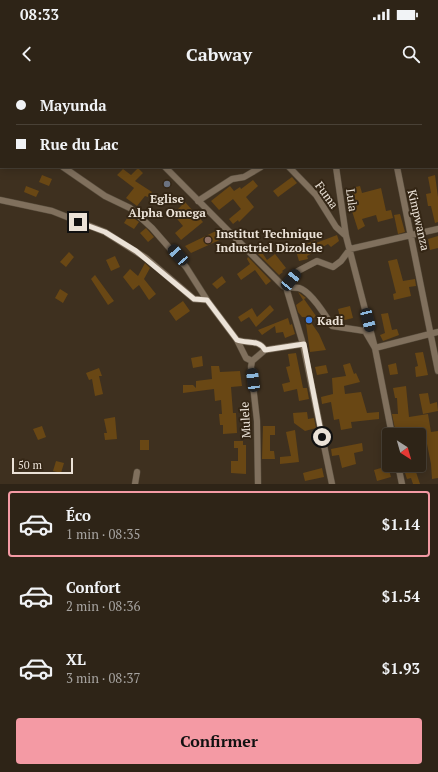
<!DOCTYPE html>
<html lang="fr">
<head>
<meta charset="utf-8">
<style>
  :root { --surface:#2e2417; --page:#362c20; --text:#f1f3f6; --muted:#a7a4a1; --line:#494136; --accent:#f49aa4 }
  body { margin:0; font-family:"PT Serif",serif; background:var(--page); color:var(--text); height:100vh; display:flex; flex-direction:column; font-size:15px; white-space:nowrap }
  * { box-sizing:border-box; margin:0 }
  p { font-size:13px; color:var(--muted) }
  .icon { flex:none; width:22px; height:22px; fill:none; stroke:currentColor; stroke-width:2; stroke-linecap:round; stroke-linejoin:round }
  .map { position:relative; height:404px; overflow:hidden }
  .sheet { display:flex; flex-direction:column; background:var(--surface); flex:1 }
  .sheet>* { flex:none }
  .guide { position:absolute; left:0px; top:0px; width:438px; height:88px; box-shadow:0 2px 10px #0003,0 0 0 1px var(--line); display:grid; align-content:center; height:88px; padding:0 16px; background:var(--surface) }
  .needle { width:26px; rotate:143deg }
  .buttons { position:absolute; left:382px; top:348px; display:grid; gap:8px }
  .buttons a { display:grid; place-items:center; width:44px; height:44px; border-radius:4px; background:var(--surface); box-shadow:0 2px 10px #0003,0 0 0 1px var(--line); font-size:20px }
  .scale { position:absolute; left:12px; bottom:10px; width:61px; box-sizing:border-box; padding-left:4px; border:2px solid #ebe2d7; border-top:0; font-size:11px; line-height:14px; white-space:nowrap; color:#ebe2d7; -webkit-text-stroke:3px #342615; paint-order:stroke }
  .end { position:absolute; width:18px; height:18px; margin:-9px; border:5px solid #ebe2d7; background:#111; box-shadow:0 0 0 2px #111 }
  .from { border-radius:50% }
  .car { position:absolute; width:12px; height:24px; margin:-12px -6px; border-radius:5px; box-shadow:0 0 3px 1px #0007; background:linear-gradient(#222 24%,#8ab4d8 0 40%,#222 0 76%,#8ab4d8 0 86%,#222 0) }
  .guide b { display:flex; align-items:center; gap:14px; height:38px; font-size:15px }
  .guide b+b { border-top:1px solid var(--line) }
  .guide i { width:10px; height:10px; background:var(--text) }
  ul { padding:7px 0 0; list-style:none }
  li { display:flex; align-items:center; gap:12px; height:66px; margin:0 8px 6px; padding:0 8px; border:2px solid transparent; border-radius:4px }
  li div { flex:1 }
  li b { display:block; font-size:15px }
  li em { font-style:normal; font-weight:600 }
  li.selected { border-color:var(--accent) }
  li>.icon { width:36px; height:36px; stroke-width:1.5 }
  .cta { display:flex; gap:8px; margin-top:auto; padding:8px 16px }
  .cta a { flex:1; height:46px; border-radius:4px; background:var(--accent); color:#111; font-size:16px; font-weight:600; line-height:46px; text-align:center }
  .status { display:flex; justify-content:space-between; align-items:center; height:28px; padding:0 20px; background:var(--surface); direction:ltr }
  .status svg { height:11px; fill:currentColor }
  header { display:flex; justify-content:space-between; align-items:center; height:52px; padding:0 16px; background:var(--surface); font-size:18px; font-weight:600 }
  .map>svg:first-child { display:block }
</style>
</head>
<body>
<div class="status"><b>08:33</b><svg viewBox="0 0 49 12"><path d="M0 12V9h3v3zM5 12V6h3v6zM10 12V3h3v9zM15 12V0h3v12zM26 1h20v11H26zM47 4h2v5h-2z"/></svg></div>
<header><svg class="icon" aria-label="back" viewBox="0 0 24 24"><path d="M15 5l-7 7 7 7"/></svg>Cabway<svg class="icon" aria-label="search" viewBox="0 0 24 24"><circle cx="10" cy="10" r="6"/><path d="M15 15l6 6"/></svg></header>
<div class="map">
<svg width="438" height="404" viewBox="0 0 438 404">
  <rect width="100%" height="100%" fill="#3e301f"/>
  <path fill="#694714" d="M138,88L143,93L135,101L152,112L148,117L145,116L137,126L126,118L134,108L117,95L123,89L131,95Z
    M42,95L52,99L49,106L39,102Z
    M435,95L438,117V142L435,143L431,126H428L426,114L431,113L428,97Z
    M292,97L297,103L278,117L273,111Z
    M253,100L258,106L246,117L254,127L239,142L238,140L233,144L229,139L241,129L233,119L219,130L211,121L230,106L234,111L240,107L241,109Z
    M26,106L39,111L36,117L24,112Z
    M360,106L362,113L381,108L386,131L391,130L393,138L378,142L376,135L362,139L365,146L358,150L351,128L356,127L351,108Z
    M185,122L203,142L181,160L175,153L183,146L173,134Z
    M400,134L405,152L398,154L394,135Z
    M129,135L139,142L134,149L124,143Z
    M146,148L154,157L148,162L140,153Z
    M220,149L224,158L191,173L185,166Z
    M337,155L339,161L331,167L328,164L307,176L308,179L299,181L296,171L307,168L305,165L315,160L316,163Z
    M438,156V168L430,170L428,159Z
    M257,170L259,173L261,171L267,180L275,174L286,188L282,191L283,192L279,195L255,171Z
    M69,172L74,177L66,187L60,182Z
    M115,176L120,187L111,191L106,180Z
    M248,177L271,201L266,205L255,190L241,200L237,194L250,184L247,179Z
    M397,179L403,201L415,199L416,206L409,207L411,216L394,220L393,214L396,213L388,181Z
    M145,183L150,188L144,199L156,214L149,220L139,205L133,210L123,197L130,189L138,196Z
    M95,195L114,221L108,225L91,199Z
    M222,196L226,202L217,209L212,204Z
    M60,209L68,214L63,223L55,218Z
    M298,212L306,218L304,219L316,236L310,241L319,254L326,270L310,272L305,237H302L298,232L296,225L303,220Z
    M183,221L190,231L176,241L169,231Z
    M270,225L274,230L256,247L249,237L241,242L238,237L252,228L257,237Z
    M350,226L353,238L341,241L338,229Z
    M388,233L392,250L397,249L399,255L383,261L380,255L385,253L381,234Z
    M288,238L290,245L292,244L295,254L285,258L283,252L276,253L275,246L262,255L258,250Z
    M423,272L428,295L416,297L415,287L418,286L415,273Z
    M296,273L303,308H307L309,319L299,321L297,309L284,312L282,304L290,302L286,287L290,286L288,274Z
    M202,276L203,286L193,288L191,278Z
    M350,283L354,294L356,293L360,302L344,306L345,314L361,312L367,333L379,332V339L351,342L352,348L341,350L339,339L334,340L331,322L322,324L321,317L333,314L332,298L346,296L343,285Z
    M396,283L398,294L390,295L388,285Z
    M326,285L328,293L317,295L315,287Z
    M211,286H219L220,292L240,291L242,306L231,307L233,333H236L237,353L223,354V345H220L219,334H222L221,320L215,321L214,309L183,313V305H193L196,308V301L212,299Z
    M99,288L102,296H99L103,314L95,316L92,299L89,300L86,293Z
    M406,306L409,337L428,334L431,352L438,351V398L432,399L431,384L426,359L423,360L422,350L396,354L392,334H398L397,318H395L393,308Z
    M428,313L430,324L437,322L438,331L423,334L419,314Z
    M307,332L308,339L314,338L316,348L305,351L294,343L293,333Z
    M115,337L117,359L105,360L104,353H107L104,339Z
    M42,346L46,357L38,360L33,349Z
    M263,346H275V355H270V371H274L275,379H262Z
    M295,350L299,382L280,384V377L291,376L286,352Z
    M140,360H149V370H140Z
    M234,361H243V365H246V394L231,393V381H238V368H234Z
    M362,363L363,371L354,373L356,384L342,388L339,375L332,376L331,369Z
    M56,381L64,383L61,393L53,391Z
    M388,386L391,397L377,401L374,390Z
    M322,388L324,397L305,401L303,393Z
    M415,389L420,404H413L411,398L407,399L405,393Z"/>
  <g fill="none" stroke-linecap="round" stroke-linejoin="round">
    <g stroke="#584d3d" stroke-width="7">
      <path id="minor" d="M12,0L15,1
        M196,0L197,1
        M384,0V1
        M129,1L130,0
        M239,1L240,0
        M319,1L320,0
        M0,60H1
        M63,87L105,116L130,128L152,148L186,187L207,220L237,260L246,278L252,281L251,287L257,341L258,404
        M165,87L283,206C288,208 294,207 299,208C310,211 326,236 332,246L365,251L375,268L438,252
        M289,87L316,115L336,147L346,156
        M336,87L346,156L375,268L392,355
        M397,87L438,291
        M0,120L52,131L105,152L146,178L194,219L207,220
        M198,121L232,99L244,97L261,87
        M283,206L298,191L317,181L333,187L341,181L350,169L438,149
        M286,207L303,264L332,404
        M237,260C247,264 259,259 265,270
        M252,281L265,270L303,264
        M398,385L402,404
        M135,404L137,392"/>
    </g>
    <use href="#minor" stroke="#80705d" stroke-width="6"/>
  </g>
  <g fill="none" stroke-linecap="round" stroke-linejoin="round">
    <path stroke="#ebe2d7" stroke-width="5" d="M78,142L105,152L136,171L194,219L207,220L237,260C247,264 259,259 265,270L304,264L322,357"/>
  </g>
  <circle fill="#6b7280" stroke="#342615" stroke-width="1.5" cx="167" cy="104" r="4"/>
  <circle fill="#8d6e63" stroke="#342615" stroke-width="1.5" cx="208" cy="160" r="4"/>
  <circle fill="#3f7fe0" stroke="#342615" stroke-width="1.5" cx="309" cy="240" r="4"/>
  <g text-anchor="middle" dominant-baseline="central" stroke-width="4" stroke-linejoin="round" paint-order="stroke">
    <g font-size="12" fill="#ebe2d7" stroke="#342615">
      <text transform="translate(327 115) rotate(54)">Fuma</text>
      <text transform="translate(352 120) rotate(82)">Lula</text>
      <text transform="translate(419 140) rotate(77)">Kimpwanza</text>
      <text transform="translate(245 340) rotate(-93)">Mulele</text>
    </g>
    <g font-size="12" font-weight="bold" fill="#ebe2d7" stroke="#342615" text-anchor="start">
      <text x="167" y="118" text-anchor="middle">Eglise<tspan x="167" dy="14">Alpha Omega</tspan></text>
      <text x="216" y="153">Institut Technique<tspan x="216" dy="14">Industriel Dizolele</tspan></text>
      <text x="317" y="240">Kadi</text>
    </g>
  </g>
</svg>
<div class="buttons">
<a><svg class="needle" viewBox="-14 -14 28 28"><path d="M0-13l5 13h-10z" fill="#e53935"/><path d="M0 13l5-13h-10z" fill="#a7a4a1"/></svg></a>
</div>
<div class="scale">50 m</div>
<i class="end from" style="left:322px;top:357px"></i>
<i class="end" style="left:78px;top:142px"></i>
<i class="car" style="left:178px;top:175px;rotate:318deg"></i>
<i class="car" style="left:291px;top:200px;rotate:39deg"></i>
<i class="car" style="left:368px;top:240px;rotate:166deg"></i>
<i class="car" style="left:253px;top:300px;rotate:353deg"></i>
<div class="guide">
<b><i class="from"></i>Mayunda</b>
<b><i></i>Rue du Lac</b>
</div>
</div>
<section class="sheet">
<ul>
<li class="selected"><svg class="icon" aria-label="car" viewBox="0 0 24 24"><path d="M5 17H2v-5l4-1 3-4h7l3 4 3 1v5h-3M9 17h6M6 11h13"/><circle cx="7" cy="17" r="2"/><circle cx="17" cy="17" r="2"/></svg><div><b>Éco</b><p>1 min · 08:35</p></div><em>$1.14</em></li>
<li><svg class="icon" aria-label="car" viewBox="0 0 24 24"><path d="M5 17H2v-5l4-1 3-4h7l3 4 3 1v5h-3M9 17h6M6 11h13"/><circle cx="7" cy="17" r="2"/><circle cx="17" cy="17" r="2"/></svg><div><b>Confort</b><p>2 min · 08:36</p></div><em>$1.54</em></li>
<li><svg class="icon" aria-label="car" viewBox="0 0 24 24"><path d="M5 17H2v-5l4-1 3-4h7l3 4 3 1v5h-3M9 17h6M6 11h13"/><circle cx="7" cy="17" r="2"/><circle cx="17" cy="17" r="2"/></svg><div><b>XL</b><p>3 min · 08:37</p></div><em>$1.93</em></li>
</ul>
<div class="cta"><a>Confirmer</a></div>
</section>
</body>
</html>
